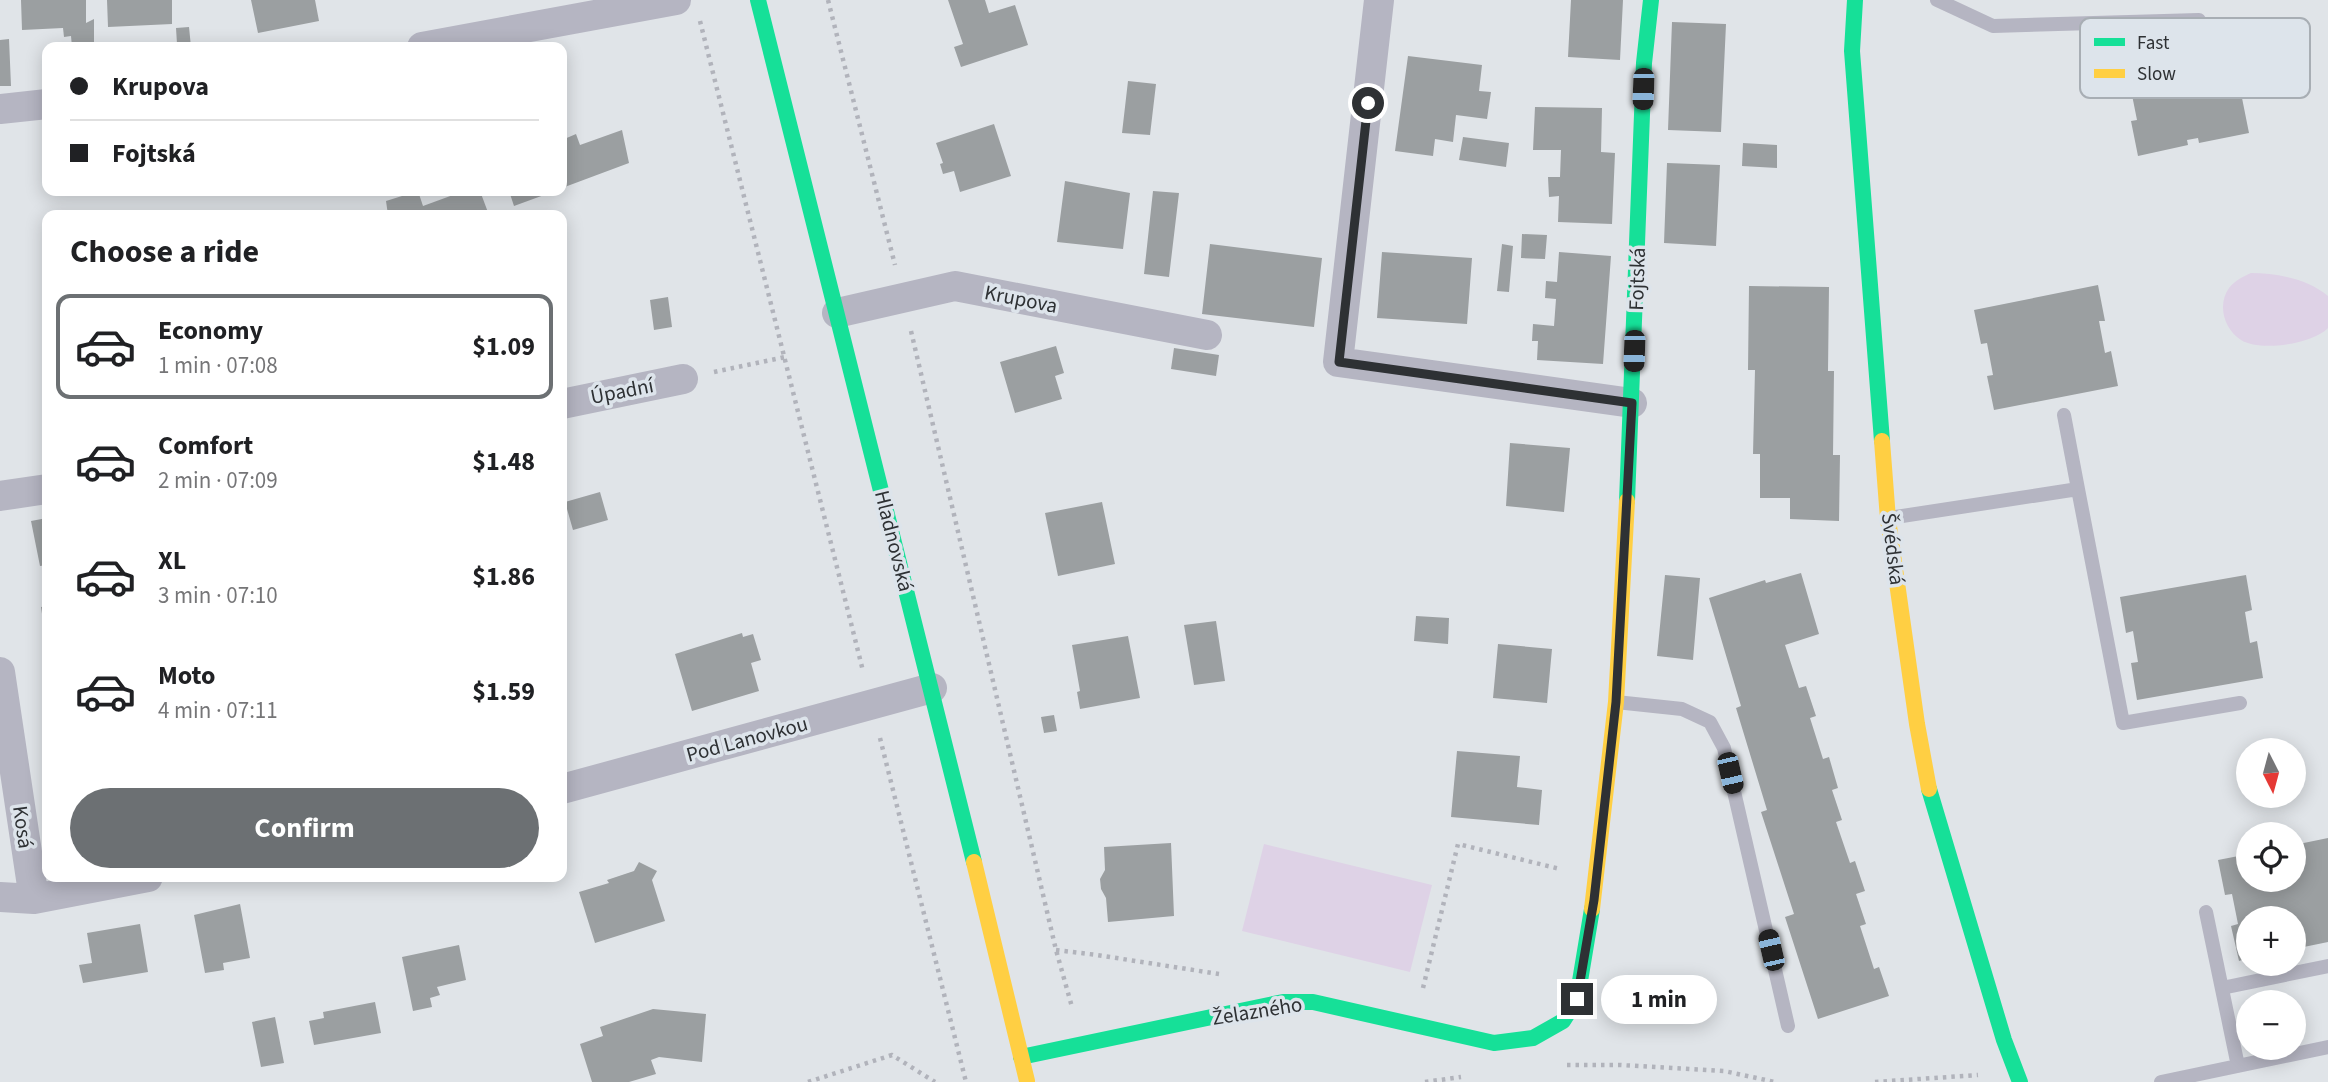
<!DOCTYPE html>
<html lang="en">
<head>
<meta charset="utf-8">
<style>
  :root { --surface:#fff; --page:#f2f2f2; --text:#202124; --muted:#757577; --line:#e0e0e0; --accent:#6c7073 }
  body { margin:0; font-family:"Source Sans 3",sans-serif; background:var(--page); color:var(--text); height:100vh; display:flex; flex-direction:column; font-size:26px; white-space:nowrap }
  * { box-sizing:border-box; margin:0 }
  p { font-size:23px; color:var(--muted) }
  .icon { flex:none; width:38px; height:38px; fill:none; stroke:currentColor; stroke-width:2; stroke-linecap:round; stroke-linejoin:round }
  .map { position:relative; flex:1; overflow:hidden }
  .side { position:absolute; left:42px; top:210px; width:525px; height:672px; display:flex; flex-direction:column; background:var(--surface); border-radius:14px; box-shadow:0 4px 18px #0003 }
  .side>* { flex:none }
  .top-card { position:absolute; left:42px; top:42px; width:525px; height:154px; border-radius:14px; box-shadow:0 4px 18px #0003; display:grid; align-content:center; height:154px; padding:0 28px; background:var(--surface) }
  .needle { width:46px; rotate:174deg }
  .fabs { position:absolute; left:2236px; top:738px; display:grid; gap:14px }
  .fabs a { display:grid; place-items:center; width:70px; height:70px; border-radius:50%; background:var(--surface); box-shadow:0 4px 18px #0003; font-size:35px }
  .end { position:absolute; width:32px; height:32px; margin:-16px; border:9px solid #2e3134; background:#fff; box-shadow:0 0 0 4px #fff }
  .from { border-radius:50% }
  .bubble { position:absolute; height:49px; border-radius:24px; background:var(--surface); box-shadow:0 4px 18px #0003; font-size:23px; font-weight:700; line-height:49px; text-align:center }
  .car { position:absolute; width:21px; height:42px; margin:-21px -10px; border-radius:9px; box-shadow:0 0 5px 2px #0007; background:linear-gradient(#222 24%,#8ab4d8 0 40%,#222 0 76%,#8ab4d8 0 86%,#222 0) }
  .top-card b { display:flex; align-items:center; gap:24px; height:66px; font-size:26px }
  .top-card b+b { border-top:2px solid var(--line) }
  .top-card i { width:18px; height:18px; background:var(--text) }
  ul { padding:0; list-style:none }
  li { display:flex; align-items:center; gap:21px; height:105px; margin:0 14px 10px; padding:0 14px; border:4px solid transparent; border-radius:14px }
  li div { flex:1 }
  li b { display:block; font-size:26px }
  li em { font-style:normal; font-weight:700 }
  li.selected { border-color:var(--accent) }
  li>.icon { width:63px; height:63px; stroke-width:1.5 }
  h2 { padding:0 28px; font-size:32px; line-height:84px }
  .action { display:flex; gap:14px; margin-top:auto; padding:14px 28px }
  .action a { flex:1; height:80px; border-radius:42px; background:var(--accent); color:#fff; font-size:28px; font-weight:700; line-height:80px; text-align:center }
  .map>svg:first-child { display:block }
</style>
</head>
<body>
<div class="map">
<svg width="2328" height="1082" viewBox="0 0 2328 1082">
  <rect width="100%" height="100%" fill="#e0e4e8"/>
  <path fill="#ded2e6" d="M2251,273C2277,273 2308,279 2328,296V328C2313,344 2260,352 2241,340C2224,329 2217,305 2229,288C2234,281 2244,276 2251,273Z
    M1264,844L1432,885L1410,972L1242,931Z"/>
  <path fill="#9b9fa1" d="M21,0H86V23L94,19V47H72L71,36L64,37L63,28L22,30Z
    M107,0H172V24L108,27Z
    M251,0H315L319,21L258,33Z
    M948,0H985L989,13L1015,5L1028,45L961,67L954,47L963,44Z
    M1571,0H1623L1620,60L1568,57Z
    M1672,22L1726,24L1721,132L1668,130Z
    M189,27L191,47H168V45L177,44L176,28Z
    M2229,34L2236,69L2231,70L2237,99L2242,98L2249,133L2199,143L2198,138L2187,140L2188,145L2138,156L2131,121L2137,120L2131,90L2125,91L2118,57Z
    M9,39L11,86H0V40Z
    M1408,56L1482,65L1479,91L1491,92L1487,119L1456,115L1453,142L1435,139L1433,156L1395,151Z
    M1128,81L1156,84L1150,135L1122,133Z
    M1535,107L1602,108L1601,152L1615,153L1612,224L1558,222L1559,196L1549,197L1548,177H1560L1561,150H1533Z
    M994,124L1011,176L960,192L954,171L943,174L940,164L943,163L936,143Z
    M622,130L629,163L562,188V140L576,134L580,145Z
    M1463,137L1509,143L1506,167L1459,160Z
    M1743,143L1777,145V168L1742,166Z
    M1667,163L1720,165L1716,246L1664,243Z
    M1065,181L1130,193L1123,249L1057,242Z
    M418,191L423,206L464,191H480L489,215H388L386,201Z
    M509,191H555L514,206Z
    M1153,191L1179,193L1169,277L1144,274Z
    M1522,234L1547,235L1545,259L1521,258Z
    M1210,244L1322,258L1314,327L1202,314Z
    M1502,244L1513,246L1509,292L1497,291Z
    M1382,252L1472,258L1467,324L1377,318Z
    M1559,252L1611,256L1603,364L1537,360L1538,341H1532L1533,324L1554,326L1556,299L1545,298L1546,281L1557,282Z
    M2098,285L2105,321H2099L2105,353L2111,351L2118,386L1994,410L1987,376L1993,375L1987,343L1981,344L1974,310Z
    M1749,286L1829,287L1828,371H1834L1833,455H1840L1839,521L1790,519V498H1760V454H1753L1755,370H1748Z
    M668,297L672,327L654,330L650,300Z
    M1056,346L1064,373L1055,376L1062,399L1015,413L1000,362Z
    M1174,348L1219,355L1216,376L1171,369Z
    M1510,443L1570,448L1564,512L1506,506Z
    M600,492L608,520L573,530L565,502Z
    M1102,502L1115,564L1058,576L1045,513Z
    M47,518V565L40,566L31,521Z
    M1801,573L1819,634L1785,645L1799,688L1806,686L1816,716L1810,718L1823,759L1829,757L1838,788L1832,790L1842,820L1836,822L1850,863L1855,861L1865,891L1856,894L1866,924L1860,926L1874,969L1879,967L1889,996L1818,1019L1785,917L1794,914L1761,812L1767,810L1736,708L1741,706L1709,598L1765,580L1766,583Z
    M1665,575L1700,578L1693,660L1657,656Z
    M2246,575L2252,610L2245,612L2250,643L2257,641L2263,678L2137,700L2131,663L2138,662L2133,631L2126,633L2120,597Z
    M47,606V641H46L41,607Z
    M1416,616L1449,618L1448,644L1414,641Z
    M1216,621L1225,681L1194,685L1184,625Z
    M742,633L743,637L753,634L761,660L751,663L759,691L692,711L675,654Z
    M1128,636L1140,698L1080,709L1077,692L1080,691L1072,645Z
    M1498,644L1552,649L1547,703L1493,698Z
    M1054,715L1057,731L1044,733L1041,717Z
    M1457,751L1520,756L1517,787L1542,790L1539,825L1451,817Z
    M2328,838V942L2294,949V919H2249V958L2239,961L2231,926L2238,924L2232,894L2225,895L2218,860L2249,854V880H2294V845Z
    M1171,843L1174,916L1108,922L1106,898L1101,889L1100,879L1105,870L1104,847Z
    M639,862L657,871L652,880L665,921L595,943L579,892L609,883L607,880L634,871Z
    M240,904L250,958L223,963L224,970L205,973L194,915Z
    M140,924L148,972L83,983L79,965L92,963L87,933Z
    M459,945L466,980L437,987L440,995L430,998L432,1007L413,1011L402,957Z
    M375,1002L381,1033L314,1045L309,1021L324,1018L323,1012Z
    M653,1009L706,1014L702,1062L659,1057L651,1060L656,1074L629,1082H592L580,1044L603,1036L600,1027Z
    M275,1017L284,1063L261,1067L252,1022Z"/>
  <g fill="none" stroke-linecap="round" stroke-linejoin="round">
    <path stroke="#b1b3bb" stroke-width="4.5" stroke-dasharray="3.5 5" stroke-linecap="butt" d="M828,0L895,265
      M700,21L863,671
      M911,331L1056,950L1072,1007
      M714,372L785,357
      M880,738L966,1082
      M1056,950L1097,955L1219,974
      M1423,988L1458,844L1560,869
      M1567,1065H1620L1724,1071L1775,1082
      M808,1082L892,1055L935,1082
      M1425,1082L1461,1077
      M1875,1082L1978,1075"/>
    <path stroke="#b5b5c2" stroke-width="14" d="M1937,0L1993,26L2199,20
      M2064,415L2078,489
      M1889,518L2078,489L2123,723L2240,703
      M1616,702L1682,709L1710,722L1724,748L1788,1026
      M2206,912L2238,1066
      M2222,988L2328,966
      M2161,1082L2328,1047"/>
    <path stroke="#b5b5c2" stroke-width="30" d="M1379,0L1338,362L1632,403
      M422,47L676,0
      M0,109L47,104
      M837,313L955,286L1207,335
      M562,404L683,379
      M0,496L47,489
      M0,672L34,899
      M562,789L932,688
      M0,897L34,899L148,877"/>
    <path stroke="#16e098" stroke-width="16" d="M758,0L974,862
      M1855,0L1852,51L1882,441
      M1627,501L1644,63L1651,0
      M1929,789L2004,1040L2020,1082
      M1021,1057L1283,1002H1313L1494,1043L1533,1038L1563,1021L1577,999L1592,909"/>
    <path stroke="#ffcf43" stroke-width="16" d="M1882,441L1888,519L1917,724L1929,789
      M974,862L1027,1081
      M1592,909L1616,702L1627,501"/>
  </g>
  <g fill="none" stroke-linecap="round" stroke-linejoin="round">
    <path stroke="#2e3134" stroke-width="9" d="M1368,103L1339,362L1632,403L1616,702L1594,900L1577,999"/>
  </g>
  <g text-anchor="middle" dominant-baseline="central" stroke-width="7" stroke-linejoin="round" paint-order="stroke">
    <g font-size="21" fill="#2e3134" stroke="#dde4eb">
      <text transform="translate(1637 279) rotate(-88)">Fojtská</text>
      <text transform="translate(1021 299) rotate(11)">Krupova</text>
      <text transform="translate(622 391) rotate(-11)">Úpadní</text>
      <text transform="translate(894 541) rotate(76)">Hladnovská</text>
      <text transform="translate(1893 549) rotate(83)">Švédská</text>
      <text transform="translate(747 739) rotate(-15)">Pod Lanovkou</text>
      <text transform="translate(23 827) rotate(82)">Kosá</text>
      <text transform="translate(1257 1011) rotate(-9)">Želazného</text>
    </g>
  </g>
  <rect x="2080" y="18" width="230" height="80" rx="10" fill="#dde4eb" stroke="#a8aeb4" stroke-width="2"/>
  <rect x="2094" y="38" width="31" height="8" fill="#16e098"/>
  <rect x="2094" y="69" width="31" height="9" fill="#ffcf43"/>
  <g font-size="19" fill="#2e3134">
    <text x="2137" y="49">Fast</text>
    <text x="2137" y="80">Slow</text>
  </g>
</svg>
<div class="fabs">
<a><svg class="needle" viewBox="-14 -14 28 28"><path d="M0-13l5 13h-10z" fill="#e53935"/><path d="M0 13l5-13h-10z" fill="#757577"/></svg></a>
<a><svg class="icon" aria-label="locate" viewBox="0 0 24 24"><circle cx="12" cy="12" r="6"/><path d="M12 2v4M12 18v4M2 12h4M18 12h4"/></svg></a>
<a>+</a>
<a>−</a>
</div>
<i class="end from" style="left:1368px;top:103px"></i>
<i class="end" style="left:1577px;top:999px"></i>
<div class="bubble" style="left:1601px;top:975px;width:116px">1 min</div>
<i class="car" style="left:1643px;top:89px;rotate:182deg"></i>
<i class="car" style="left:1634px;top:351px;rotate:182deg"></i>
<i class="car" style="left:1730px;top:773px;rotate:167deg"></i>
<i class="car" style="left:1771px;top:950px;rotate:347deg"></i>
<div class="top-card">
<b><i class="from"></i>Krupova</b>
<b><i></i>Fojtská</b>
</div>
<section class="side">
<h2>Choose a ride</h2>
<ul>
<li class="selected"><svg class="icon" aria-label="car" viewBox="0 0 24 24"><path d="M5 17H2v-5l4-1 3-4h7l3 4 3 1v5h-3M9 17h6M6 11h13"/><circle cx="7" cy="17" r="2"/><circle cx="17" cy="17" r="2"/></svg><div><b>Economy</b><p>1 min · 07:08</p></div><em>$1.09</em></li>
<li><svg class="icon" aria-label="car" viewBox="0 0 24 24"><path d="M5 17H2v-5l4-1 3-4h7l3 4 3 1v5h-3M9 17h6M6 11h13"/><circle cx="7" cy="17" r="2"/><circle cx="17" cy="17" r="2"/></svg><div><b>Comfort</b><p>2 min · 07:09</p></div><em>$1.48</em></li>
<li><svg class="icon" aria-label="car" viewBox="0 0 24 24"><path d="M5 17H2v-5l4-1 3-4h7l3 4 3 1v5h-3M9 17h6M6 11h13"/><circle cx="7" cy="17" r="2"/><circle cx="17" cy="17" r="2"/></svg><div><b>XL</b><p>3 min · 07:10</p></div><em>$1.86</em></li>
<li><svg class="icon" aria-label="car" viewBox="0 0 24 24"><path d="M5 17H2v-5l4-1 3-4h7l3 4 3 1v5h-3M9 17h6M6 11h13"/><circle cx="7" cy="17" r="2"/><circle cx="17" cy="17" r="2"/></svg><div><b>Moto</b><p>4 min · 07:11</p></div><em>$1.59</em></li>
</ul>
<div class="action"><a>Confirm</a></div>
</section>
</div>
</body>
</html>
